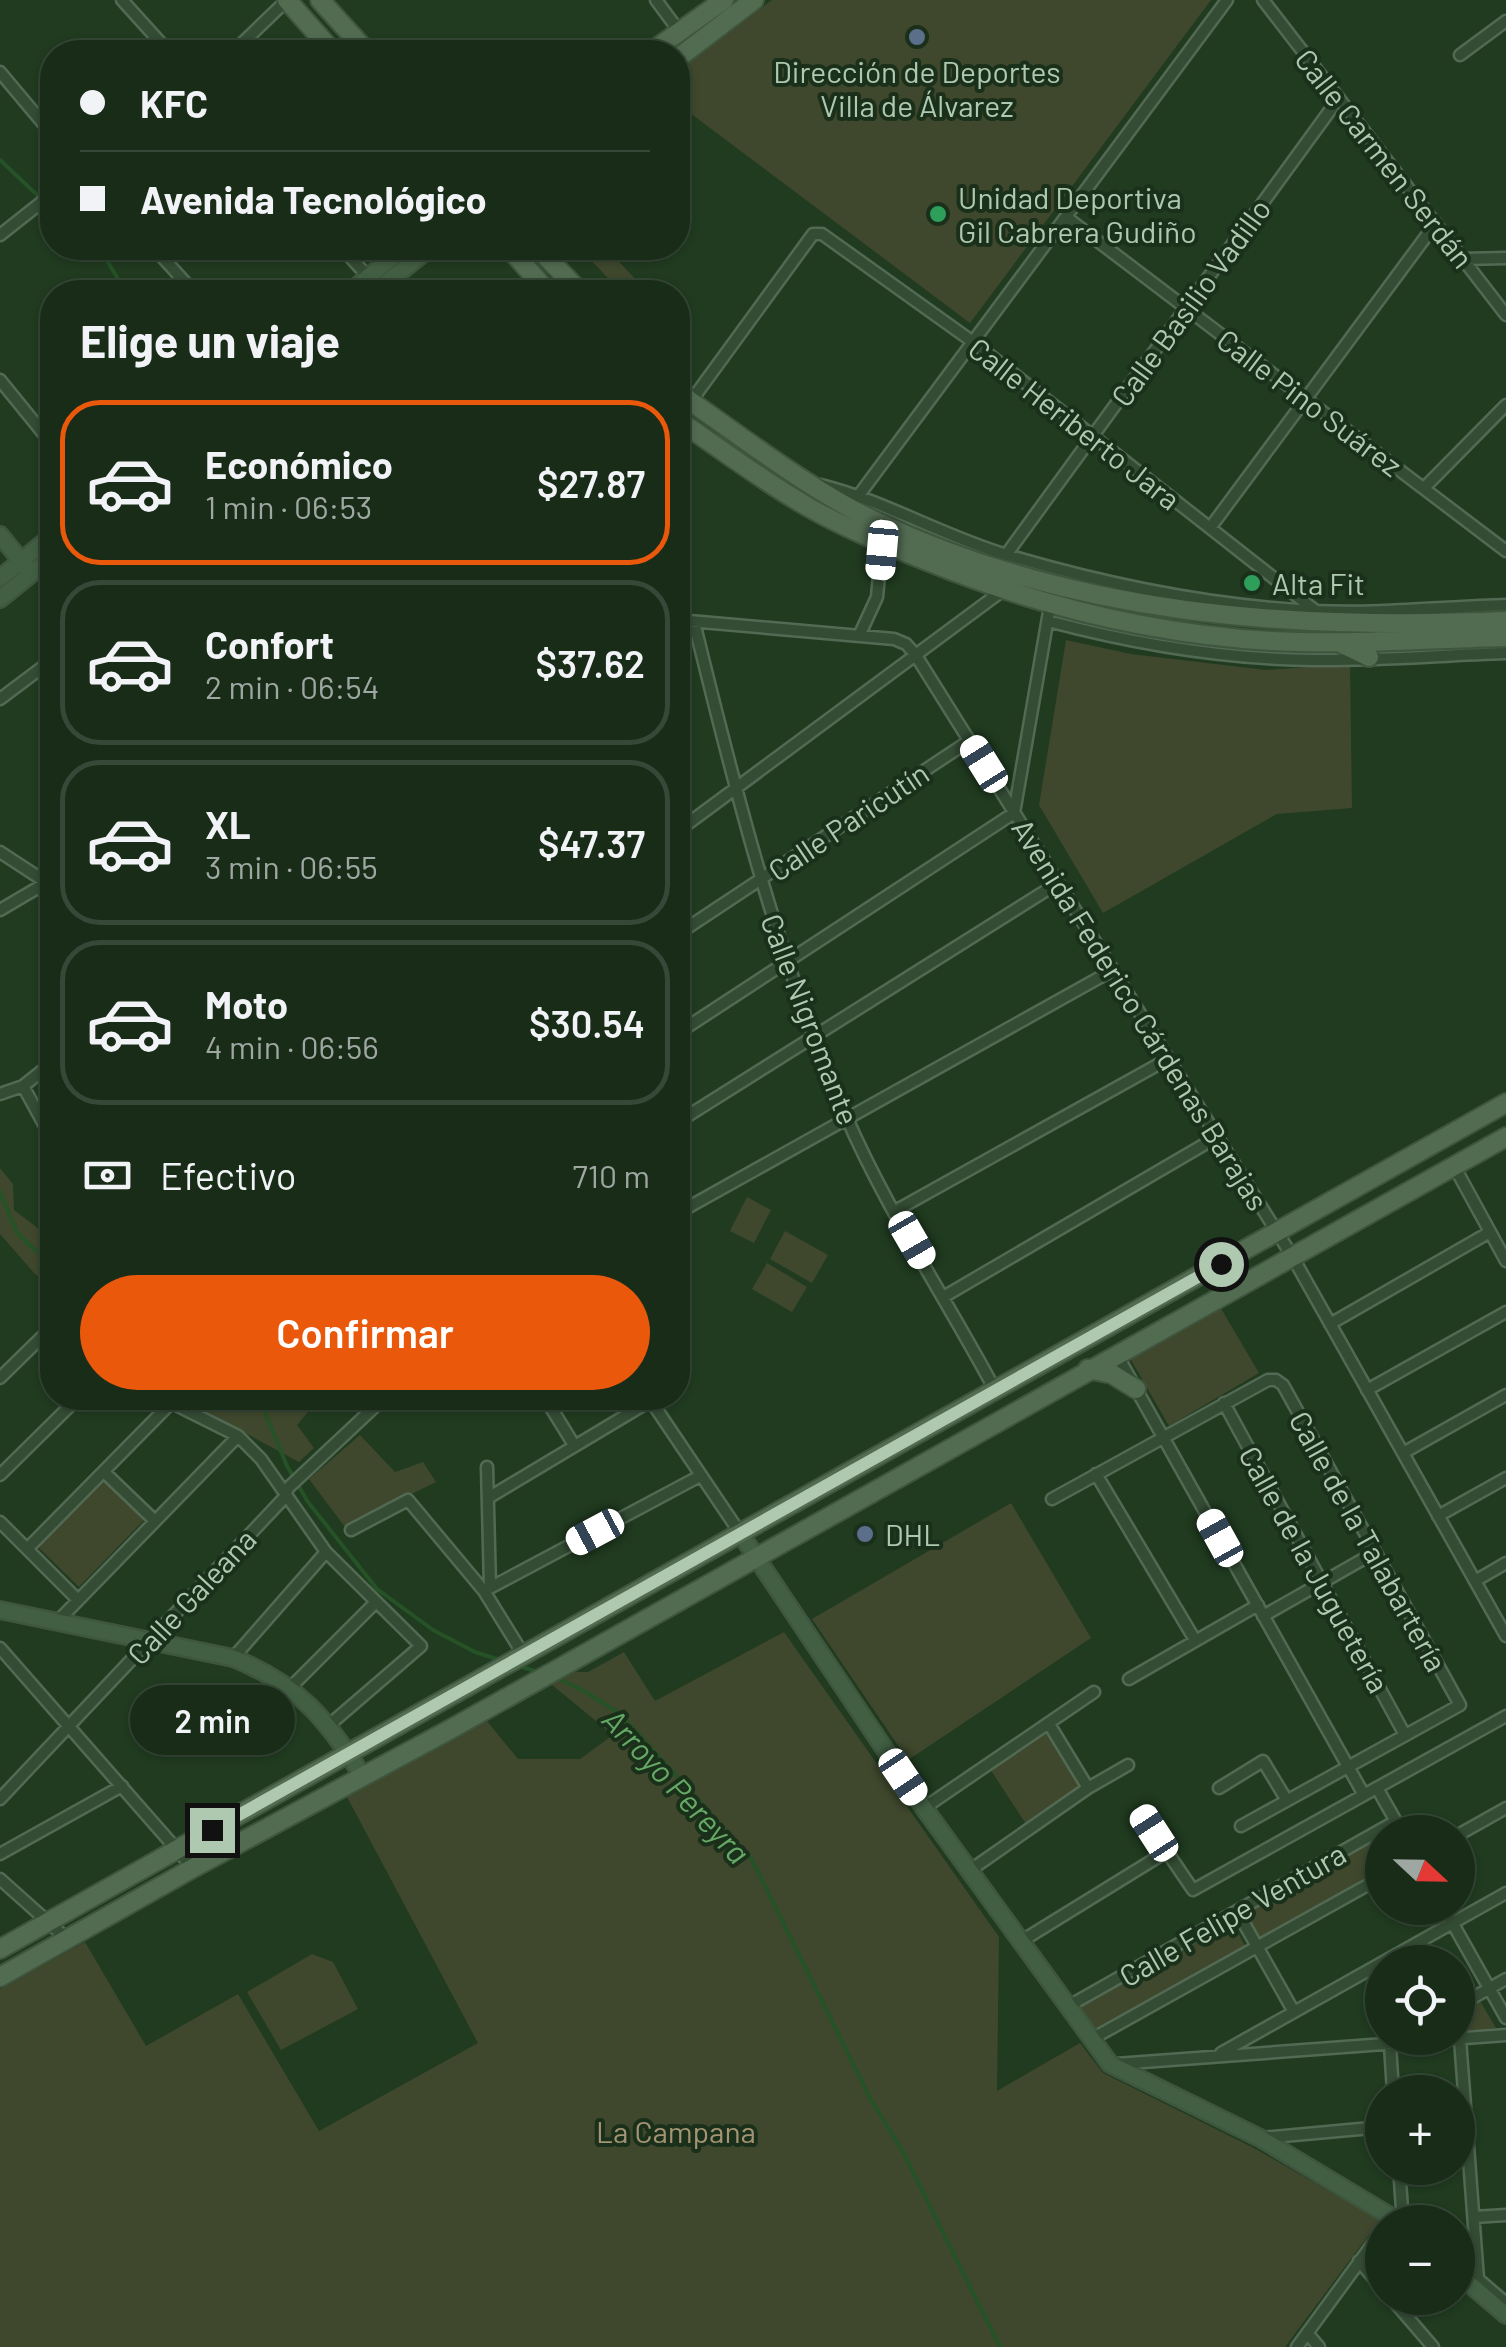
<!DOCTYPE html>
<html lang="es">
<head>
<meta charset="utf-8">
<style>
  :root { --surface:#182c18; --page:#253825; --text:#f1f3f6; --muted:#9fa7a2; --line:#364837; --accent:#ea580c }
  body { margin:0; font-family:Barlow,sans-serif; background:var(--page); color:var(--text); height:100vh; display:flex; flex-direction:column; font-size:38px; white-space:nowrap }
  * { box-sizing:border-box; margin:0 }
  p { font-size:32px; color:var(--muted) }
  .icon { flex:none; width:55px; height:55px; fill:none; stroke:currentColor; stroke-width:2; stroke-linecap:round; stroke-linejoin:round }
  .map { position:relative; flex:1; overflow:hidden }
  .drawer { position:absolute; left:40px; top:280px; width:650px; height:1130px; display:flex; flex-direction:column; background:var(--surface); border-radius:40px; box-shadow:0 2px 8px #0004,0 0 0 2px var(--line) }
  .drawer>* { flex:none }
  .guide { position:absolute; left:40px; top:40px; width:650px; height:220px; border-radius:40px; box-shadow:0 2px 8px #0004,0 0 0 2px var(--line); display:grid; align-content:center; height:220px; padding:0 40px; background:var(--surface) }
  .needle { width:65px; rotate:112deg }
  .tools { position:absolute; left:1365px; top:1815px; display:grid; gap:20px }
  .tools a { display:grid; place-items:center; width:110px; height:110px; border-radius:50%; background:var(--surface); box-shadow:0 2px 8px #0004,0 0 0 2px var(--line); font-size:50px }
  .end { position:absolute; width:45px; height:45px; margin:-22px; border:12px solid #afc8b0; background:#111; box-shadow:0 0 0 5px #111 }
  .from { border-radius:50% }
  .bubble { position:absolute; height:70px; border-radius:35px; background:var(--surface); box-shadow:0 2px 8px #0004,0 0 0 2px var(--line); font-size:32px; font-weight:600; line-height:70px; text-align:center }
  .car { position:absolute; width:30px; height:60px; margin:-30px -15px; border-radius:12px; box-shadow:0 0 8px 2px #0007; background:linear-gradient(#fff 24%,#345 0 40%,#fff 0 76%,#345 0 86%,#fff 0) }
  .guide b { display:flex; align-items:center; gap:35px; height:95px; font-size:38px }
  .guide b+b { border-top:2px solid var(--line) }
  .guide i { width:25px; height:25px; background:var(--text) }
  ul { padding:0; list-style:none }
  li { display:flex; align-items:center; gap:30px; height:165px; margin:0 20px 15px; padding:0 20px; border:5px solid var(--line); border-radius:40px }
  li div { flex:1 }
  li b { display:block; font-size:38px }
  li em { font-style:normal; font-weight:600 }
  li.on { border-color:var(--accent) }
  li>.icon { width:90px; height:90px; stroke-width:1.5 }
  h2 { padding:0 40px; font-size:45px; line-height:120px }
  .pay { display:flex; align-items:center; gap:25px; height:110px; padding:0 40px; font-size:38px }
  .pay p { margin-inline-start:auto }
  .action { display:flex; gap:20px; margin-top:auto; padding:20px 40px }
  .action a { flex:1; height:115px; border-radius:60px; background:var(--accent); color:#fff; font-size:40px; font-weight:600; line-height:115px; text-align:center }
  .map>svg:first-child { display:block }
</style>
</head>
<body>
<div class="map">
<svg width="1506" height="2347" viewBox="0 0 1506 2347">
  <rect width="100%" height="100%" fill="#203b20"/>
  <path fill="#3f482d" d="M772,0H1211L970,323L678,104V71Z
    M599,248H606L642,286L635,292H621L588,257Z
    M1066,640L1131,654L1266,670L1350,664L1352,808L1277,814L1103,913L1039,805Z
    M0,1168L13,1184L14,1210L52,1239V1286L35,1274L0,1234Z
    M747,1197L771,1210L754,1243L730,1231Z
    M785,1231L828,1255L812,1283L770,1259Z
    M767,1263L807,1287L792,1312L752,1289Z
    M1219,1305L1259,1373L1169,1426L1130,1358Z
    M180,1398H320L297,1425L314,1448L299,1462Z
    M360,1435L395,1472L423,1462L436,1482L345,1527L309,1479Z
    M104,1480L144,1520L79,1587L38,1547Z
    M1011,1503L1091,1638L908,1760L812,1619Z
    M784,1632L999,1937L997,2091L1080,2043L1103,2073L1254,2148L1380,2220L1285,2347H0V1989L85,1942L146,2046L238,1994L319,2131L478,2043L347,1797L486,1720L518,1759H580L613,1735L551,1684L574,1672H588L624,1652L655,1701Z
    M1045,1732L1082,1787L1026,1824L990,1769Z
    M1382,1833V1868L1260,1939L1245,1913Z
    M1232,1921L1246,1948L1095,2032L1080,2006Z
    M312,1954L333,1962L358,2009L281,2050L247,1992Z
    M1480,2001L1496,2028L1458,2033V2013Z"/>
  <g fill="none" stroke-linecap="round" stroke-linejoin="round">
    <path stroke="#255226" stroke-width="4" d="M0,160L52,209
      M94,248L106,259L126,292
      M0,1192L17,1233L52,1266
      M259,1398L287,1466L308,1502L377,1589L433,1630L475,1652L500,1660
      M519,1666L538,1672
      M557,1678L584,1691L620,1714L751,1858L870,2098L903,2152L1000,2347"/>
    <g stroke="#526953" stroke-width="15">
      <path id="street" d="M122,0L169,52
        M656,0L679,31
        M1263,0L1506,315
        M233,52L287,0
        M1460,55L1506,21
        M0,72L52,134
        M1066,217L1506,551
        M0,235L52,194
        M154,248L194,292
        M342,248L371,280
        M1463,259L1506,258
        M523,292L538,281
        M0,380L52,444
        M678,419L813,234H822L973,342L1326,619
        M821,485C885,501 943,536 1007,555C1105,584 1212,606 1315,611C1378,614 1443,607 1506,605
        M1424,488L1506,405
        M859,495L1227,0
        M1210,528L1436,223
        M1006,555L1339,98
        M678,620L894,639L906,644L915,654L1292,1256L1506,1636
        M1048,621C1134,644 1224,659 1314,660C1377,661 1442,655 1506,653
        M694,622C735,790 777,957 846,1116C886,1209 947,1300 995,1390
        M859,636L877,597L882,543
        M0,699L52,660
        M678,831L1002,591
        M0,852L52,886
        M0,910L51,880
        M678,934L969,741
        M678,1033L1014,813L1050,606
        M23,1086L52,1139
        M0,1094L23,1086L52,1063
        M678,1122L1058,883
        M1454,1166L1506,1261
        M895,1211L1168,1059
        M678,1213L1113,970
        M945,1296L1217,1137
        M1330,1324L1490,1232
        M1117,1355L1364,1795
        M0,1378L52,1327
        M1367,1390L1506,1312
        M162,1398L238,1436L261,1459L326,1552L421,1646L328,1726
        M545,1398L574,1445
        M649,1398L740,1533
        M1224,1403L1405,1735
        M1403,1453L1506,1395
        M487,1467L490,1587
        M104,1472L155,1521
        M1096,1474L1195,1640
        M0,1475L78,1398
        M488,1498L650,1401
        M1052,1499L1268,1380H1276L1283,1385L1460,1705L1241,1826
        M1438,1516L1506,1478
        M0,1522L78,1600
        M351,1530L408,1500L484,1591L523,1654
        M27,1549L171,1403
        M1475,1581L1506,1563
        M484,1591L700,1476
        M1263,1616L1374,1553
        M57,1622L238,1436
        M0,1648L193,1868
        M233,1658L326,1552
        M1129,1679L1258,1605
        M291,1687L375,1603
        M1049,1724L1088,1788
        M1219,1788L1263,1761L1286,1799
        M1377,1788L1402,1832
        M0,1799L285,1497L288,1488L384,1398
        M924,1808L1094,1692
        M1142,1815L1193,1890L1506,1716
        M1458,1835L1506,1808
        M0,1854L122,1786
        M969,1871L1088,1788L1128,1765
        M0,1879L66,1938
        M1444,1908L1506,2018
        M1237,1911L1294,2012
        M1020,1942L1166,1852
        M1458,2006L1506,1979
        M1067,2007L1396,1821
        M1460,2039L1479,2292
        M1090,2040L1382,1877
        M1221,2053L1506,1893
        M1116,2064L1506,2035
        M1393,2092L1390,2045L1395,2042
        M1261,2138L1382,2127
        M1399,2168L1403,2222
        M1474,2217L1506,2215
        M1359,2261L1382,2288
        M1478,2279L1506,2303
        M1391,2298L1433,2347
        M1307,2333L1319,2347
        M1297,2347L1382,2231"/>
    </g>
    <g stroke="#3e553e" stroke-width="20">
      <path id="secondary" d="M350,292L403,248
        M375,292L430,248
        M0,535L26,567
        M0,578L52,536
        M0,599L52,557
        M740,1533L924,1808L1110,2064L1260,2138L1400,2222
        M0,1610L233,1658C298,1684 327,1719 363,1777
        M1458,2274L1506,2315"/>
    </g>
    <g stroke="#3e553e" stroke-width="22">
      <path id="primary" d="M287,0L333,52
        M320,0L367,52
        M651,52L724,0
        M678,58L754,0
        M509,248L548,292
        M538,248L580,292
        M678,389L690,401C749,442 809,489 875,521C1073,615 1290,630 1506,621
        M678,420C721,449 764,482 810,508C847,529 887,545 927,561C1038,606 1151,634 1271,641C1349,645 1428,639 1506,637
        M1338,642L1369,657
        M1088,1369L1112,1374L1136,1389
        M0,1949L1506,1103
        M0,1977L193,1868L451,1729L1506,1137"/>
    </g>
    <use href="#street" stroke="#344c34" stroke-width="10"/>
    <use href="#secondary" stroke="#425f43" stroke-width="15"/>
    <use href="#primary" stroke="#526c52" stroke-width="18"/>
  </g>
  <g fill="none" stroke-linecap="round" stroke-linejoin="round">
    <path stroke="#afc8b0" stroke-width="12" d="M212,1830L1221,1264"/>
  </g>
  <g fill="#5c6f8a" stroke="#1a301a" stroke-width="4">
    <circle cx="917" cy="37" r="10"/>
    <circle cx="865" cy="1534" r="10"/>
  </g>
  <g fill="#2e9e5b" stroke="#1a301a" stroke-width="4">
    <circle cx="938" cy="214" r="10"/>
    <circle cx="1252" cy="583" r="10"/>
  </g>
  <g text-anchor="middle" dominant-baseline="central" stroke-width="8" stroke-linejoin="round" paint-order="stroke">
    <g font-size="30" fill="#afc8b0" stroke="#1a301a" text-anchor="start">
      <text x="917" y="71" text-anchor="middle">Dirección de Deportes<tspan x="917" dy="34">Villa de Álvarez</tspan></text>
      <text x="958" y="197">Unidad Deportiva<tspan x="958" dy="34">Gil Cabrera Gudiño</tspan></text>
      <text x="1272" y="583">Alta Fit</text>
      <text x="885" y="1534">DHL</text>
    </g>
    <g font-size="30" fill="#afc8b0" stroke="#1a301a">
      <text transform="translate(1385 158) rotate(52)">Calle Carmen Serdán</text>
      <text transform="translate(1190 302) rotate(-54)">Calle Basilio Vadillo</text>
      <text transform="translate(1310 402) rotate(37)">Calle Pino Suárez</text>
      <text transform="translate(1075 423) rotate(38)">Calle Heriberto Jara</text>
      <text transform="translate(848 821) rotate(-34)">Calle Paricutín</text>
      <text transform="translate(1141 1014) rotate(58)">Avenida Federico Cárdenas Barajas</text>
      <text transform="translate(811 1019) rotate(69)">Calle Nigromante</text>
      <text transform="translate(1369 1541) rotate(61)">Calle de la Talabartería</text>
      <text transform="translate(1315 1569) rotate(61)">Calle de la Juguetería</text>
      <text transform="translate(191 1596) rotate(-47)">Calle Galeana</text>
      <text transform="translate(1232 1914) rotate(-30)">Calle Felipe Ventura</text>
    </g>
    <g font-size="30" fill="#a49474" stroke="#1a301a">
      <text x="676" y="2131">La Campana</text>
    </g>
    <g font-size="32" font-style="italic" fill="#66a966" stroke="#1a301a">
      <text transform="translate(677 1785) rotate(47)">Arroyo Pereyra</text>
    </g>
  </g>
</svg>
<div class="tools">
<a><svg class="needle" viewBox="-14 -14 28 28"><path d="M0-13l5 13h-10z" fill="#e53935"/><path d="M0 13l5-13h-10z" fill="#9fa7a2"/></svg></a>
<a><svg class="icon" aria-label="locate" viewBox="0 0 24 24"><circle cx="12" cy="12" r="6"/><path d="M12 2v4M12 18v4M2 12h4M18 12h4"/></svg></a>
<a>+</a>
<a>−</a>
</div>
<i class="end from" style="left:1221px;top:1264px"></i>
<i class="end" style="left:212px;top:1830px"></i>
<div class="bubble" style="left:130px;top:1685px;width:165px">2 min</div>
<i class="car" style="left:882px;top:550px;rotate:185deg"></i>
<i class="car" style="left:984px;top:764px;rotate:328deg"></i>
<i class="car" style="left:912px;top:1240px;rotate:150deg"></i>
<i class="car" style="left:595px;top:1532px;rotate:242deg"></i>
<i class="car" style="left:1220px;top:1538px;rotate:331deg"></i>
<i class="car" style="left:903px;top:1777px;rotate:146deg"></i>
<i class="car" style="left:1154px;top:1833px;rotate:327deg"></i>
<div class="guide">
<b><i class="from"></i>KFC</b>
<b><i></i>Avenida Tecnológico</b>
</div>
<section class="drawer">
<h2>Elige un viaje</h2>
<ul>
<li class="on"><svg class="icon" aria-label="car" viewBox="0 0 24 24"><path d="M5 17H2v-5l4-1 3-4h7l3 4 3 1v5h-3M9 17h6M6 11h13"/><circle cx="7" cy="17" r="2"/><circle cx="17" cy="17" r="2"/></svg><div><b>Económico</b><p>1 min · 06:53</p></div><em>$27.87</em></li>
<li><svg class="icon" aria-label="car" viewBox="0 0 24 24"><path d="M5 17H2v-5l4-1 3-4h7l3 4 3 1v5h-3M9 17h6M6 11h13"/><circle cx="7" cy="17" r="2"/><circle cx="17" cy="17" r="2"/></svg><div><b>Confort</b><p>2 min · 06:54</p></div><em>$37.62</em></li>
<li><svg class="icon" aria-label="car" viewBox="0 0 24 24"><path d="M5 17H2v-5l4-1 3-4h7l3 4 3 1v5h-3M9 17h6M6 11h13"/><circle cx="7" cy="17" r="2"/><circle cx="17" cy="17" r="2"/></svg><div><b>XL</b><p>3 min · 06:55</p></div><em>$47.37</em></li>
<li><svg class="icon" aria-label="car" viewBox="0 0 24 24"><path d="M5 17H2v-5l4-1 3-4h7l3 4 3 1v5h-3M9 17h6M6 11h13"/><circle cx="7" cy="17" r="2"/><circle cx="17" cy="17" r="2"/></svg><div><b>Moto</b><p>4 min · 06:56</p></div><em>$30.54</em></li>
</ul>
<div class="pay"><svg class="icon" aria-label="cash" viewBox="0 0 24 24"><path d="M3 7h18v10H3z"/><circle cx="12" cy="12" r="2"/></svg>Efectivo<p>710 m</p></div>
<div class="action"><a>Confirmar</a></div>
</section>
</div>
</body>
</html>
